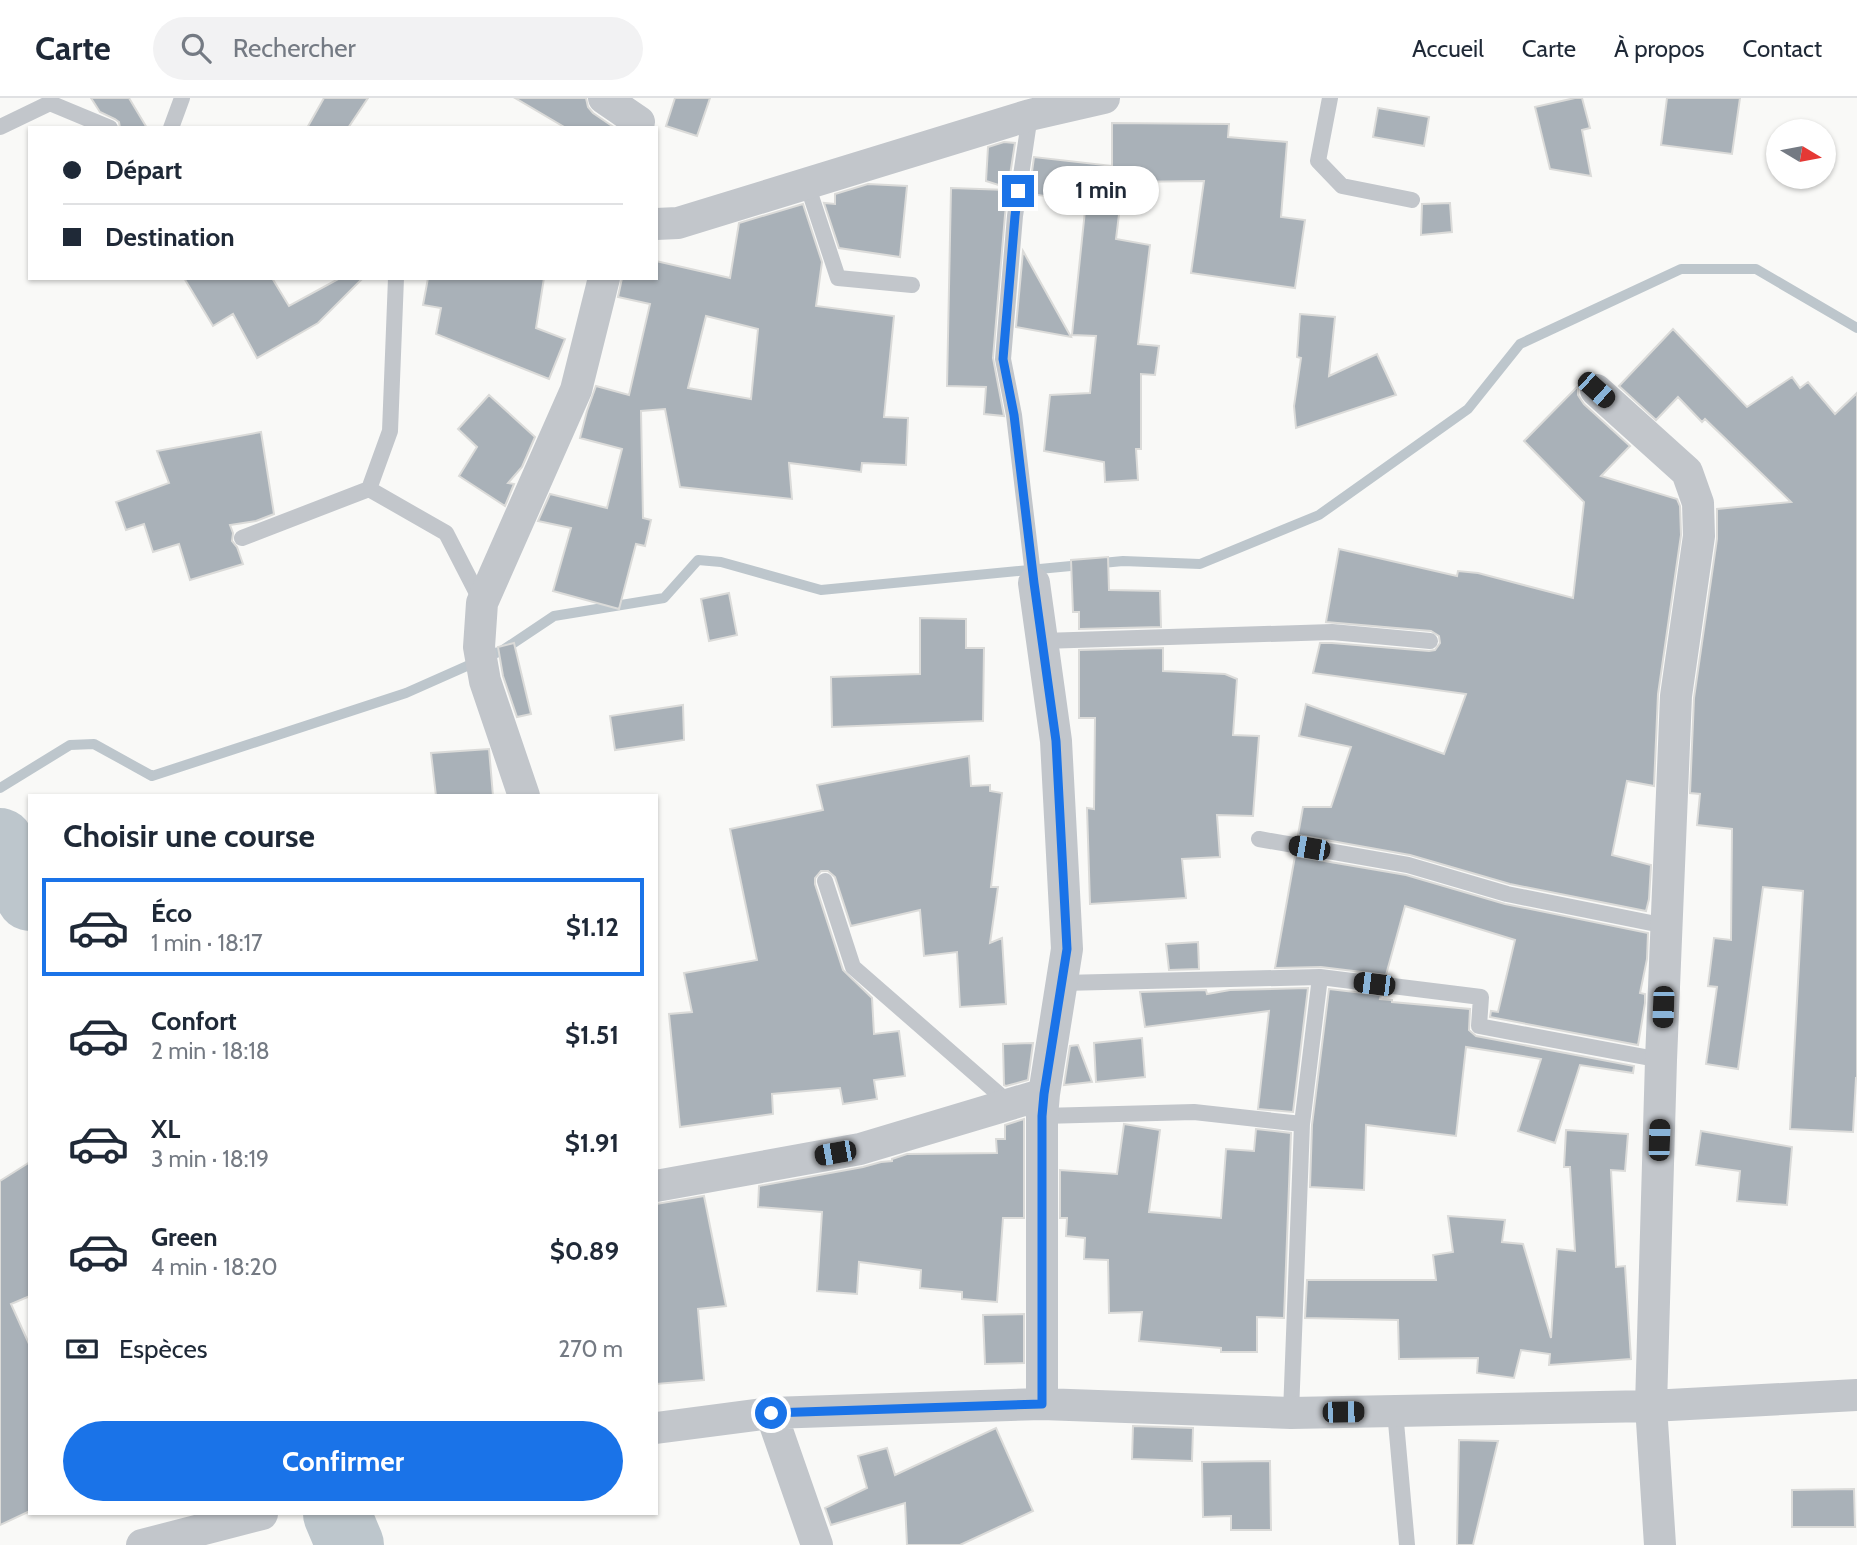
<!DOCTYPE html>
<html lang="fr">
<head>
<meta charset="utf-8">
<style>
  :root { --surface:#fff; --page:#f2f2f3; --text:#1f2937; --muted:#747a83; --line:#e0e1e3; --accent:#1a73e8 }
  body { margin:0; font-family:Cabin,sans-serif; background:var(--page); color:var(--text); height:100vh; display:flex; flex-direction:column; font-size:26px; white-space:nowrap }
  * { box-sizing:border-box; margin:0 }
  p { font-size:23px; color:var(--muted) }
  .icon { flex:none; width:38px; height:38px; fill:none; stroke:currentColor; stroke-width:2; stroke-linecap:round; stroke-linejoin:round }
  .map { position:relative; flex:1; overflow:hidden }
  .sheet { position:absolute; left:28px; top:696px; width:630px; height:721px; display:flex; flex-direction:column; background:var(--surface); border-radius:0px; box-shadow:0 2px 5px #0004 }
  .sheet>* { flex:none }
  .hud { position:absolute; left:28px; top:28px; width:630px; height:154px; border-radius:0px; box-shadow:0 2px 5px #0004; display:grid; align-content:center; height:154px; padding:0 35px; background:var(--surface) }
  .needle { width:46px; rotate:100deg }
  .controls { position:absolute; left:1766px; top:21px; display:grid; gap:14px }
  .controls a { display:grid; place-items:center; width:70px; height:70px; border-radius:50%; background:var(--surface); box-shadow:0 2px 5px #0004; font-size:35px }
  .end { position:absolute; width:32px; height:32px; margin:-16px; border:9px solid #1a73e8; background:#fff; box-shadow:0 0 0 4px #fff }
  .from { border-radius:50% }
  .bubble { position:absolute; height:49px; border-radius:24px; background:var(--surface); box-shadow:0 2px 5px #0004; font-size:23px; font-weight:700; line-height:49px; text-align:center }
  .car { position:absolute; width:21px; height:42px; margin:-21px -10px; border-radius:9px; box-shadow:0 0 5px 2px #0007; background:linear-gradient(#222 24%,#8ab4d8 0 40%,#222 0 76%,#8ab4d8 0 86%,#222 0) }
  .hud b { display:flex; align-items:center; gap:24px; height:66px; font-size:26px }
  .hud b+b { border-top:2px solid var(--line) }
  .hud i { width:18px; height:18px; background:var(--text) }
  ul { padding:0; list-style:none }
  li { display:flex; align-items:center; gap:21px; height:98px; margin:0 14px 10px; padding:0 21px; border:4px solid transparent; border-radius:0px }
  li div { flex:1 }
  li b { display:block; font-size:26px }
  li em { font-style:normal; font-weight:700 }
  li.current { border-color:var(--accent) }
  li>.icon { width:63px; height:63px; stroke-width:1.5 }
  h2 { padding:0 35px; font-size:32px; line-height:84px }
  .pay { display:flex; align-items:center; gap:18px; height:77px; padding:0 35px; font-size:26px }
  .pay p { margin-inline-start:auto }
  .primary-button { display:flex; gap:14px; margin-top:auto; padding:14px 35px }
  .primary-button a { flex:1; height:80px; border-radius:42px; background:var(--accent); color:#fff; font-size:28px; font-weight:700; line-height:80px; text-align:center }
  header { display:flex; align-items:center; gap:42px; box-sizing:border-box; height:98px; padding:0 35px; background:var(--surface); border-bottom:2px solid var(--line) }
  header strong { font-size:33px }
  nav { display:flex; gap:38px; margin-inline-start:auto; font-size:24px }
  .search { width:490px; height:63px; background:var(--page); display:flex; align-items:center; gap:18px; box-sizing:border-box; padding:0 24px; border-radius:38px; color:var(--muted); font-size:26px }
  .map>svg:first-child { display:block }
</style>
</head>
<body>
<header>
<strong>Carte</strong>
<div class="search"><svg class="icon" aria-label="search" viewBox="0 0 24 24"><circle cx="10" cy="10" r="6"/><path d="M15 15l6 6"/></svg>Rechercher</div>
<nav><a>Accueil</a><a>Carte</a><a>À propos</a><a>Contact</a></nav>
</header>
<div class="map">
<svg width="1857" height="1447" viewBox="0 0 1857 1447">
  <rect width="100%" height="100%" fill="#f9f9f7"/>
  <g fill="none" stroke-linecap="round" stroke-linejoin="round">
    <path stroke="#bdc6cc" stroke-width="10" d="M0,690L70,647L94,646L152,678L406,595L503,552L554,518L664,500L698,462L721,464L821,492L1123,463L1200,466L1319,417L1468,311L1520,246L1681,171H1756L1857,230"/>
    <path stroke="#bdc6cc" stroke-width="68" d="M0,744L30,799
      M337,1416L350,1447"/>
  </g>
  <path fill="#a9b1b8" stroke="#dbdbd9" stroke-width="2" fill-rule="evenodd" d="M91,0H129L147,30H120L119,24L115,21L100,14Z
    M324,0H368L348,30H307Z
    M515,0H586L588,9L593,15L615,30H566Z
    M675,0H710L697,38L666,28Z
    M1575,0H1582L1590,30L1582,32L1591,78L1550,71L1535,9Z
    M1667,0H1740L1732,56L1661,47Z
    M1378,10L1429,19L1424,48L1373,39Z
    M1112,25L1229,26L1228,39L1287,44L1281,119L1305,122L1295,190L1191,175L1204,83L1123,84L1116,141L1150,147L1138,246L1159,248L1155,277L1141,276V351H1136L1138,382L1105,384L1104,364L1044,353L1050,297L1090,295L1096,238L1072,237L1086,103L1029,96L1034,59L1112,68Z
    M1004,44L1015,45L1008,90L986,83L988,49Z
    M868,86L907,88L900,159L839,150L824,105L835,106V96Z
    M951,90L1008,92L1005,117L993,260L1004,318L984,316L986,289L947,288Z
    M1450,105L1452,134L1421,137L1422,106Z
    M803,106L822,164L816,208L894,218L884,319L908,320L906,367L862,365L861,374L789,365L792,401L680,389L665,311L641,313L643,420L651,422L645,448L636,446L619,511L553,493L571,430L538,423L550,396L607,410L622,351L580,340L587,313L596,288L629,297L650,206L618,199L622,180H656V163L730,180L739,125ZM706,218L758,231L751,301L688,290Z
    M1023,153L1071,239L1016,229Z
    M184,180H272L289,208L340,180H363L318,225L257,260L233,216L213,228Z
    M428,180H544L536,230L565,241L549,281L436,236L441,210L423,207Z
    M1300,216L1335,219L1329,278L1377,256L1396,297L1296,330L1294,308L1301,260L1297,259Z
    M1673,231L1747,309L1792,279L1800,290L1808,284L1835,316L1857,295V980H1856L1853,1034L1790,1031L1803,793L1763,789L1738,971L1706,966L1717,889L1708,888L1714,840L1731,842L1732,731L1697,727L1700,696L1690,695L1694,600L1717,441V411L1791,404L1705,321L1702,324L1678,299L1656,322L1619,288Z
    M1578,288V297L1584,306L1630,348L1601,378L1677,401L1680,408L1681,437L1658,596L1654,688L1627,683L1612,757L1651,767L1649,801L1646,813L1510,786L1410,757L1298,737L1303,709H1331L1351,649L1299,638L1306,606L1444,656L1466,596L1313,575L1320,545H1332L1429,553L1435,552L1440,545L1439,538L1431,533L1326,524L1339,451L1457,478L1458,473L1478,475L1573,500L1584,404L1524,343Z
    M489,297L535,339L522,369L508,385L514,386L505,408L459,378L477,349L458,331Z
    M261,334L274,416L256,423L230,427L233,435L232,443L237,449L243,466L190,482L179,446L153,454L144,426L126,432L116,404L169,385L157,353Z
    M1108,459L1109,492L1160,493L1161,529L1079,531V514H1073L1071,462Z
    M729,495L737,537L709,543L701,501Z
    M920,520L966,521V550H984L983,623L832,629L831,579L920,576Z
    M514,545L531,616L517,619L503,578L498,549Z
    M1163,550V573L1225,576L1237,581L1233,637L1259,638L1253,718L1217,717L1220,759L1182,761L1186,800L1090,806L1087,710L1094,711L1095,620H1079V552Z
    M683,607L684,642L615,652L610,618Z
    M489,651L493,698H436L431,655Z
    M969,658L971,688L990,687V693L1002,695L991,789H998L990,845L1002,840L1006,906L960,909L957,854L924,858L920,812L851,828L835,779L828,773H821L815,780V786L843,872L872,900L874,936L899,933L905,978L874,982L877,1001L843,1006L840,990L772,996L773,1016L680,1029L669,916L692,914L684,875L757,862L730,731L823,712L817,687Z
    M1295,758L1406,777L1505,806L1648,835L1647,861L1640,895L1645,896V905L1638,947L1490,919L1491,913L1498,914L1515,842L1405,808L1386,877L1321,869L1275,870Z
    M1198,844L1199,871L1169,872L1166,846Z
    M1308,890L1293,1014L1258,1011L1269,913L1145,929L1140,894L1206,892L1207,896L1230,892Z
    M1329,891L1381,897L1380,901L1392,902V904L1470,911L1469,932L1476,938L1634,968L1633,975L1580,967L1555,1045L1518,1033L1541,961L1466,949L1456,1038L1366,1027L1364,1092L1310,1089L1312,1027Z
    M1142,940L1145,979L1096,984L1094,945Z
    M1033,945L1028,982L1006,988L1004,987L1003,946Z
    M1078,947L1092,984L1064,987L1070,948Z
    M1024,1021V1120H1003L997,1204L962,1201V1194L920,1190L921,1172L859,1164L857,1196L817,1193L822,1114L758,1109L759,1088L863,1069L881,1064L892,1063V1061L907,1056L997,1055L996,1041H1005V1027Z
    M1124,1026L1160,1032L1149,1114L1221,1120L1226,1051L1254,1053L1256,1031L1291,1035L1284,1220L1257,1219V1254H1221V1250L1139,1243L1142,1214L1109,1215L1108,1162L1084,1161L1085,1140L1066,1138L1067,1120H1060V1072L1117,1076Z
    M1566,1032L1628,1036L1625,1073L1611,1072L1616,1169L1625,1168L1631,1261L1549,1267L1550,1256L1521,1252L1514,1280L1477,1275L1478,1260L1399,1261L1398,1222L1305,1220L1307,1182H1436L1433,1157L1453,1154L1448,1118L1505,1122L1502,1144L1523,1146L1551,1240L1557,1151L1575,1153L1570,1069H1564Z
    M1701,1033L1792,1049L1787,1107L1737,1103L1740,1073L1696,1067Z
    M30,1064V1198L11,1206L30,1248V1413L0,1427V1083Z
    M704,1098L726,1208L698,1211L704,1282L656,1286V1106Z
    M1024,1216V1265L985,1266L983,1217Z
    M1133,1328L1193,1330L1192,1363L1132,1361Z
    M996,1330L1033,1413L960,1447H907L905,1405L831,1427L825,1410L867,1390L858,1358L887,1350L895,1377Z
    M1459,1342L1498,1343L1473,1447H1457Z
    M1270,1363L1271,1432H1231V1418L1203,1419L1202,1364Z
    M1854,1391L1855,1429H1792V1392Z"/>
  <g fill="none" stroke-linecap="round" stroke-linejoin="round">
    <path stroke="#c2c6cb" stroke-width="16" d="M1330,0L1318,63L1342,88L1412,102
      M1030,17L1015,118L1003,261L1014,317L1034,485
      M0,29L50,5L110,30
      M171,30L182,0
      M807,86L838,180L912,187
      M369,391L446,435L482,505
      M242,440L369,391L390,333L396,180
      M1042,543L1332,534L1430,543
      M1259,741L1408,767L1507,796L1666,828
      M825,783L853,869L1010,1006
      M1062,885L1320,879L1481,899L1479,928L1661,962
      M1042,1018L1194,1014L1302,1026
      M1395,1313L1407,1447
      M1291,1315L1302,1026L1320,879"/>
    <path stroke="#c2c6cb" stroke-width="32" d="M604,0L639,24
      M656,126L678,125L1030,17L1104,0
      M1596,292L1687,374L1698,405L1699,438L1676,598L1661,962L1651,1308L1660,1447
      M1034,485L1056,643L1067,851L1044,996L1042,1018V1306
      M524,698L485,583L479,549L482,505L576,292L604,180
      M656,1088L860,1051L1044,996
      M771,1315L817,1447
      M656,1330L771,1315L1042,1306L1291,1315L1651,1308L1857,1297
      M142,1447L262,1416"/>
  </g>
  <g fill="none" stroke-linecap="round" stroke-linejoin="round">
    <path stroke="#1a73e8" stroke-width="9" d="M771,1315L1042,1306V1018L1044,996L1067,851L1056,643L1034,485L1014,317L1003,261L1015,118L1018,93"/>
  </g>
</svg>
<div class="controls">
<a><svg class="needle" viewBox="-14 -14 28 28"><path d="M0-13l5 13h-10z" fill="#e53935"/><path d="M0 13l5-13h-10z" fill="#747a83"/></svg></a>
</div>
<i class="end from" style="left:771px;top:1315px"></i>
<i class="end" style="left:1018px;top:93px"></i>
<div class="bubble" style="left:1043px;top:68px;width:116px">1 min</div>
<i class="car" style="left:1596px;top:292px;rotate:132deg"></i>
<i class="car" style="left:1309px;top:750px;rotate:280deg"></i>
<i class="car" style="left:1374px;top:886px;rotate:277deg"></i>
<i class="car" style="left:1663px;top:909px;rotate:182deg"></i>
<i class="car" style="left:1659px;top:1042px;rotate:2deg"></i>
<i class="car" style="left:835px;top:1055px;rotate:260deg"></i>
<i class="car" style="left:1343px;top:1314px;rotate:89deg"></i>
<div class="hud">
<b><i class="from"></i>Départ</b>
<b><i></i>Destination</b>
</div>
<section class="sheet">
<h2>Choisir une course</h2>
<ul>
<li class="current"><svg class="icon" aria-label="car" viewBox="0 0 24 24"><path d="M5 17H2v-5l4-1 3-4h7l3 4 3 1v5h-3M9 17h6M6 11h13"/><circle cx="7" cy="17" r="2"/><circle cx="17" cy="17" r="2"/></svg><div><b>Éco</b><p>1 min · 18:17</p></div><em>$1.12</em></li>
<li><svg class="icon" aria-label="car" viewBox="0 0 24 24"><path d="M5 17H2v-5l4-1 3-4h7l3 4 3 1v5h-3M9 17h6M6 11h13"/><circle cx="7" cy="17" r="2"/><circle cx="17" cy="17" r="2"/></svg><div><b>Confort</b><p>2 min · 18:18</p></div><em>$1.51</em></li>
<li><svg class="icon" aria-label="car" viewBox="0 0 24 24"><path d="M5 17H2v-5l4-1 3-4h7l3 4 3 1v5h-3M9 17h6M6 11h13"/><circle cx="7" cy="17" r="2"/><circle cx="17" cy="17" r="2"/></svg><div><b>XL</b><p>3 min · 18:19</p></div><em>$1.91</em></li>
<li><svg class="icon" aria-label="car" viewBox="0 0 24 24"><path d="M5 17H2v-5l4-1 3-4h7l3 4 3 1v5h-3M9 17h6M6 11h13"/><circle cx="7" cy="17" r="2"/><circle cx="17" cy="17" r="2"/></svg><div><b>Green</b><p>4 min · 18:20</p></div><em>$0.89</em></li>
</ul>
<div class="pay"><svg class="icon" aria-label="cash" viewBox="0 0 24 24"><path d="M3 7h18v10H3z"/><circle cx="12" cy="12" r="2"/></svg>Espèces<p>270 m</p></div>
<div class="primary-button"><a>Confirmer</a></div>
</section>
</div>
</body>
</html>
